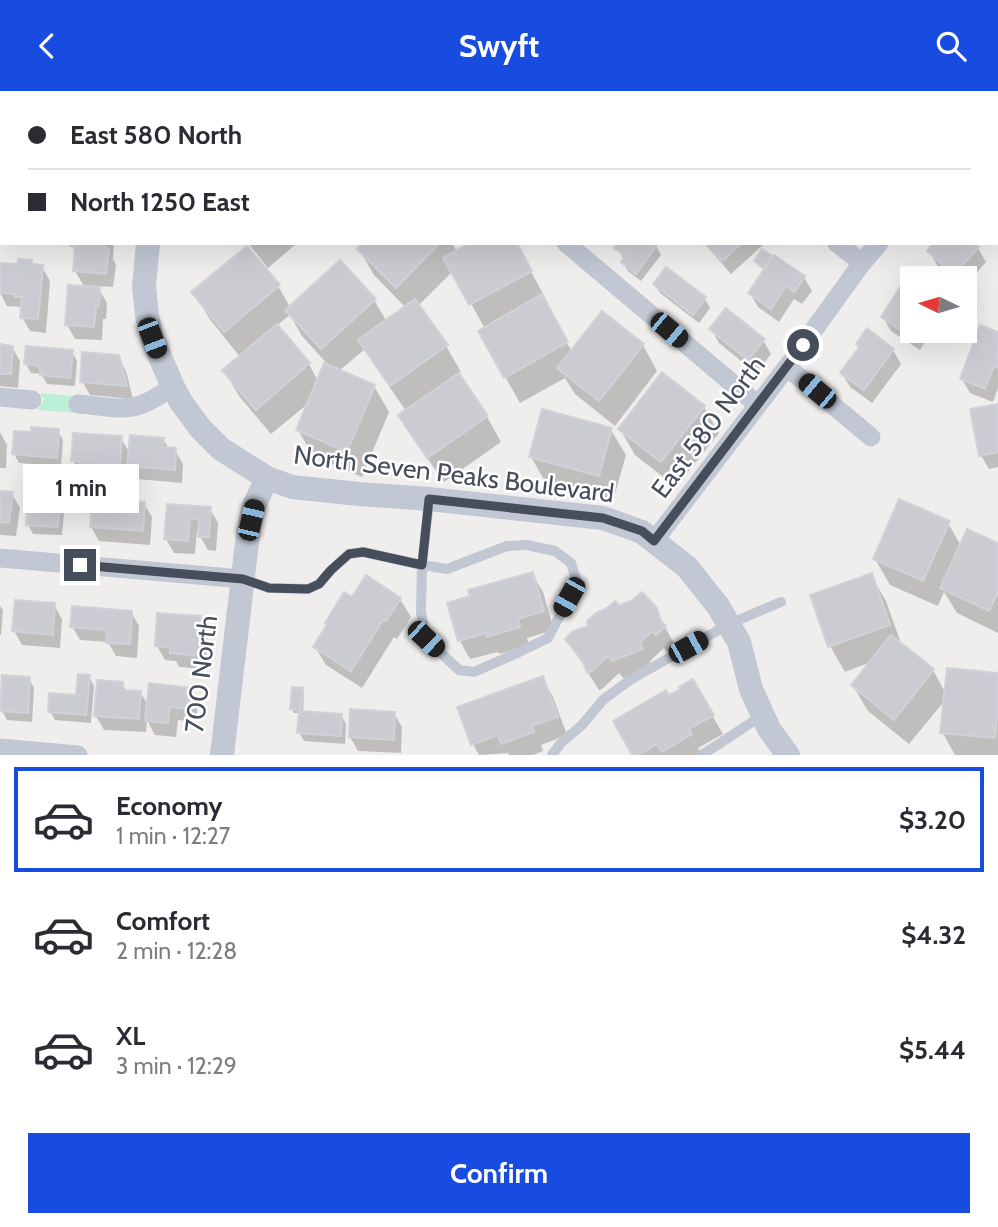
<!DOCTYPE html>
<html lang="en">
<head>
<meta charset="utf-8">
<style>
  :root { --surface:#fff; --page:#f7f7f7; --text:#2b2b33; --muted:#7c7c81; --line:#e1e1e2; --accent:#184ce0 }
  body { margin:0; font-family:Cabin,sans-serif; background:var(--page); color:var(--text); height:100vh; display:flex; flex-direction:column; font-size:26px; white-space:nowrap }
  * { box-sizing:border-box; margin:0 }
  p { font-size:23px; color:var(--muted) }
  .icon { flex:none; width:38px; height:38px; fill:none; stroke:currentColor; stroke-width:2; stroke-linecap:round; stroke-linejoin:round }
  .map { position:relative; height:664px; overflow:hidden }
  .sheet { display:flex; flex-direction:column; background:var(--surface); flex:1 }
  .sheet>* { flex:none }
  .banner { position:absolute; left:0px; top:0px; width:999px; height:154px; box-shadow:0 7px 28px #0002; display:grid; align-content:center; height:154px; padding:0 28px; background:var(--surface) }
  .needle { width:46px; rotate:275deg }
  .controls { position:absolute; left:900px; top:175px; display:grid; gap:14px }
  .controls a { display:grid; place-items:center; width:77px; height:77px; border-radius:0px; background:var(--surface); box-shadow:0 7px 28px #0002; font-size:35px }
  .end { position:absolute; width:32px; height:32px; margin:-16px; border:9px solid #464d5b; background:#fff; box-shadow:0 0 0 4px #fff }
  .from { border-radius:50% }
  .bubble { position:absolute; height:49px; border-radius:0px; background:var(--surface); box-shadow:0 7px 28px #0002; font-size:23px; font-weight:800; line-height:49px; text-align:center }
  .car { position:absolute; width:21px; height:42px; margin:-21px -10px; border-radius:9px; box-shadow:0 0 5px 2px #0007; background:linear-gradient(#222 24%,#8ab4d8 0 40%,#222 0 76%,#8ab4d8 0 86%,#222 0) }
  .banner b { display:flex; align-items:center; gap:24px; height:66px; font-size:26px }
  .banner b+b { border-top:2px solid var(--line) }
  .banner i { width:18px; height:18px; background:var(--text) }
  ul { padding:12px 0 0; list-style:none }
  li { display:flex; align-items:center; gap:21px; height:105px; margin:0 14px 10px; padding:0 14px; border:4px solid transparent; border-radius:0px }
  li div { flex:1 }
  li b { display:block; font-size:26px }
  li em { font-style:normal; font-weight:800 }
  li.active { border-color:var(--accent) }
  li>.icon { width:63px; height:63px; stroke-width:1.5 }
  .primary-button { display:flex; gap:14px; margin-top:auto; padding:14px 28px }
  .primary-button a { flex:1; height:80px; border-radius:0px; background:var(--accent); color:#fff; font-size:28px; font-weight:800; line-height:80px; text-align:center }
  header { display:flex; justify-content:space-between; align-items:center; height:91px; padding:0 28px; background:var(--accent); color:#fff; font-size:32px; font-weight:800 }
  .map>svg:first-child { display:block }
</style>
</head>
<body>
<header><svg class="icon" aria-label="back" viewBox="0 0 24 24"><path d="M15 5l-7 7 7 7"/></svg>Swyft<svg class="icon" aria-label="search" viewBox="0 0 24 24"><circle cx="10" cy="10" r="6"/><path d="M15 15l6 6"/></svg></header>
<div class="map">
<svg width="998" height="664" viewBox="0 0 998 664">
  <rect width="100%" height="100%" fill="#f0eeed"/>
  <path fill="#bbefd8" d="M40,302L75,305L74,322L38,319L44,309Z"/>
  <path fill="#0003" fill-rule="evenodd" d="M403,0H461L462,1L404,2Z
    M758,0H798L799,2H759Z
    M72,152H114L113,168L116,174L113,196L97,195L107,212L106,228H103L102,249L75,248L67,234L85,197L75,180L76,163L72,155Z
    M248,152H297L268,177Z
    M365,152H452L457,161L515,152L545,206L542,208L572,261L643,254L657,280L615,335L575,303L565,287L520,312L480,241L485,238L453,180L418,215L446,255L461,281L458,283L487,326L501,351L444,391L415,350L400,324L406,320L375,275L365,258L339,280L374,295L389,321L362,386L313,365L298,339L310,311L271,343L239,305L224,279L240,266L209,227L194,201L247,157L278,195L290,216L374,209L387,231L406,217L374,184L359,158ZM290,224L302,245L331,277L318,290L309,273L276,235Z
    M704,152H762L763,154L731,183Z
    M656,155L661,164L641,190L628,180L623,171L625,169L616,157Z
    M978,157L986,171L964,196V187H952L937,174L929,160Z
    M770,166L772,170L804,186L812,200L802,213L794,208L779,231L758,216L750,202L765,180L756,170Z
    M31,171L34,175L42,176L50,190L46,242L30,240L22,226L23,216L7,215L0,202V194L19,175Z
    M655,193L705,208L710,217L699,232L660,202Z
    M883,226L912,240H931L920,259L891,240Z
    M711,238L763,249L771,263L756,282L719,252Z
    M867,240L893,259L901,273L872,312L850,296L842,282L860,258Z
    M998,243V297L993,311L970,302L962,288Z
    M0,255L12,256L20,270L18,297L0,295Z
    M72,261L77,270L75,295L47,293L41,283L31,282L26,273Z
    M118,266L126,280L133,308L90,304L82,290Z
    M998,314V376L989,378L981,364Z
    M704,316L719,342L676,396L635,364L620,338Z
    M611,339L626,364L613,410L546,392L531,366Z
    M58,340L63,349L61,375L19,372L14,363Z
    M0,341L7,354L6,377H0Z
    M121,347L130,363L163,348L169,358L175,359L183,373L182,392L137,388L128,373L127,386L108,385L107,394L89,392L84,384H81L73,370Z
    M0,402L12,403L20,417L16,445L0,444Z
    M59,413L64,422L62,444L33,443L28,433Z
    M144,413L152,426L150,454L99,450L91,436Z
    M169,415L210,418L218,432L216,460L208,459L197,440L195,463L174,462L166,448Z
    M948,432L961,455L998,454V542L957,522L944,501L938,515L890,494L875,468Z
    M532,483L543,501L554,539L527,547L529,555L499,563L498,561L470,568L460,550L449,513Z
    M871,484L886,510L902,555L933,579L946,603L998,584V664H955L942,641L946,608L909,653L868,620L853,595L871,571L845,581L830,555Z
    M353,508H400L411,526L397,548L394,546L362,597L326,574L315,556Z
    M54,514L62,528L60,557L22,554L14,540Z
    M0,515L3,519L1,544H0Z
    M618,516L655,518L675,554L667,561L664,557L650,570L652,577L623,587L619,582L602,598L599,599L567,548L591,536Z
    M131,521L139,535L137,567L116,565L108,551L80,549L72,535Z
    M200,527L208,540L205,578L179,576L176,570L165,569L157,555Z
    M89,586L94,595L91,632L55,629L50,620L78,606Z
    M29,587L34,597L32,631L7,629L0,616V600L3,605Z
    M542,587L553,606L567,644L541,654L543,660L533,664H509L508,662L479,664L473,653Z
    M692,590L723,643L698,657L701,662L699,664H634L668,607L683,599Z
    M122,592L127,601H140L149,616L190,598L198,612L196,631L178,629L176,646L155,644L147,629L146,641L104,639L96,625Z
    M302,598L304,602L303,622L341,624L346,633L345,653L304,650L299,641L300,622H294L292,618Z
    M394,622L402,636L401,662L358,660L350,646Z"/>
  <path fill="#caccd2" stroke="#d1d2d9" stroke-width="2" d="M612,0H661L662,2H612Z
    M70,152H106L105,156L109,158L106,183L73,180L75,156L70,155Z
    M363,152H440L396,197L357,158Z
    M470,152H517L532,180L469,214L443,167Z
    M618,152H655L657,154L636,183L621,171L625,165L614,157Z
    M706,152H742L722,170Z
    M933,152H975L979,156L954,184L927,160Z
    M247,155L280,194L224,241L191,201Z
    M762,158L772,165L763,177L754,170Z
    M774,164L805,185L794,201L786,195L771,218L748,202Z
    M18,168L32,169V173L43,174L38,228L20,227L22,206H15V203L0,202V172L17,173Z
    M340,169L376,208L321,258L285,219Z
    M666,176L706,206L693,224L653,193Z
    M905,188L912,192V240H915L911,246L881,226Z
    M68,194L100,196L99,215H96L94,236L65,234Z
    M542,203L568,251L504,287L478,240Z
    M415,208L448,254L390,295L358,249Z
    M726,217L765,248L748,269L709,238Z
    M602,220L644,253L599,310L557,277Z
    M277,233L310,272L256,319L222,279Z
    M980,234L998,241V277L994,275L985,298L960,288Z
    M867,237L894,258L864,299L840,282L859,256L856,253Z
    M0,253L13,255L11,283H0Z
    M26,255L73,259L70,287L40,284V275L24,273Z
    M82,261L119,264L127,295L80,291Z
    M324,272L375,294L347,361L296,339Z
    M662,281L705,315L661,371L618,338Z
    M459,282L488,325L427,367L398,324Z
    M998,313V361L979,365L970,318Z
    M542,318L612,337L599,385L529,366Z
    M31,336L59,338L57,367L12,363L14,340L31,341Z
    M73,342L122,345L120,373L101,372L100,381L79,379L80,371L71,370Z
    M130,344L164,347L163,356L176,357L175,379L127,375Z
    M0,400L13,401L9,432L0,431Z
    M92,407L145,411L143,440L90,436Z
    M899,408L950,430L923,490L873,468Z
    M27,410L60,412L58,436L26,434Z
    M167,413L211,416L209,446H198L199,428L190,427L188,450L164,448Z
    M967,438L998,452V501L989,520L940,497Z
    M533,481L544,520L518,528L520,536L487,546L486,542L458,550L447,512L470,505L468,499Z
    M872,482L890,534L828,556L810,504Z
    M366,484L401,507L386,530L383,529L351,580L313,556L327,533L325,532L344,501L352,506Z
    M642,501L657,517L661,530L666,535L656,544L653,540L640,551L643,558L612,570L608,565L592,580L587,582L583,571L565,548L573,540L588,535L587,530L596,522L607,517L615,510L619,514L631,510Z
    M15,509L55,512L53,544L12,540Z
    M72,515L132,520L130,553L106,552L107,539L70,536Z
    M157,522L201,525L198,565L170,562V556L155,555Z
    M891,544L934,578L894,629L851,594Z
    M947,577L998,582V614L995,647L940,642Z
    M78,583L90,584L86,624L48,621L49,602L76,604Z
    M2,584L30,586L28,622L0,620Z
    M543,585L558,626L532,635L534,641L501,653L498,644L471,654L457,616Z
    M693,588L714,624L689,638L692,643L662,661L657,653L638,664H632L613,630L666,599L669,604L681,598L679,596Z
    M97,589L123,591V599L141,600L139,628L94,625Z
    M149,592L191,597L189,618L170,616L168,632L145,630Z
    M292,596L303,597L301,619L290,618Z
    M350,618L395,621L394,649L349,646Z
    M299,620L342,623L341,645L297,642Z"/>
  <g fill="none" stroke-linecap="round" stroke-linejoin="round">
    <path stroke="#c1c7d3" stroke-width="10" d="M243,488L269,497L308,498L319,493L331,479L349,463L363,461L422,474L421,521L426,548L459,579L474,581L515,563L548,547L569,507L576,488L571,472L555,460L527,454L507,455L447,478L422,474L429,410
      M552,664L561,652L582,634L604,608L630,589L729,533L781,511
      M702,664L763,624"/>
    <path stroke="#c1c7d3" stroke-width="19" d="M707,0L708,2
      M974,0L976,2
      M998,19V20
      M566,152L758,314
      M837,152L862,172
      M787,276L871,346
      M0,306L32,309
      M78,313C97,314 119,320 137,315C150,312 161,303 173,296
      M654,450L787,276L862,172L879,152
      M0,467L243,488
      M0,657L78,664"/>
    <path stroke="#c1c7d3" stroke-width="24" d="M233,2L234,0
      M148,152L144,195L147,224L152,247L173,296L181,311L200,337L221,358L267,387L292,396L359,403L429,408L603,427L642,441L687,476L718,515L739,551L751,598L769,638L788,664
      M222,664L248,443L254,415L267,387"/>
  </g>
  <g fill="none" stroke-linecap="round" stroke-linejoin="round">
    <path stroke="#464d5b" stroke-width="9" d="M80,474L243,488L269,497L308,498L319,493L331,479L349,463L363,461L422,474L429,408L603,427L642,440L654,450L803,254"/>
  </g>
  <g text-anchor="middle" dominant-baseline="central" stroke-width="5" stroke-linejoin="round" paint-order="stroke">
    <g font-size="26" fill="#464d5b" stroke="#fff">
      <text transform="translate(708 336) rotate(-53)">East 580 North</text>
      <text transform="translate(454 383) rotate(7)">North Seven Peaks Boulevard</text>
      <text transform="translate(201 583) rotate(-83)">700 North</text>
    </g>
  </g>
</svg>
<div class="controls">
<a><svg class="needle" viewBox="-14 -14 28 28"><path d="M0-13l5 13h-10z" fill="#e53935"/><path d="M0 13l5-13h-10z" fill="#7c7c81"/></svg></a>
</div>
<i class="end from" style="left:803px;top:254px"></i>
<i class="end" style="left:80px;top:474px"></i>
<div class="bubble" style="left:23px;top:373px;width:116px">1 min</div>
<i class="car" style="left:669px;top:239px;rotate:130deg"></i>
<i class="car" style="left:152px;top:247px;rotate:159deg"></i>
<i class="car" style="left:817px;top:300px;rotate:310deg"></i>
<i class="car" style="left:251px;top:429px;rotate:13deg"></i>
<i class="car" style="left:569px;top:506px;rotate:209deg"></i>
<i class="car" style="left:426px;top:548px;rotate:133deg"></i>
<i class="car" style="left:688px;top:556px;rotate:61deg"></i>
<div class="banner">
<b><i class="from"></i>East 580 North</b>
<b><i></i>North 1250 East</b>
</div>
</div>
<section class="sheet">
<ul>
<li class="active"><svg class="icon" aria-label="car" viewBox="0 0 24 24"><path d="M5 17H2v-5l4-1 3-4h7l3 4 3 1v5h-3M9 17h6M6 11h13"/><circle cx="7" cy="17" r="2"/><circle cx="17" cy="17" r="2"/></svg><div><b>Economy</b><p>1 min · 12:27</p></div><em>$3.20</em></li>
<li><svg class="icon" aria-label="car" viewBox="0 0 24 24"><path d="M5 17H2v-5l4-1 3-4h7l3 4 3 1v5h-3M9 17h6M6 11h13"/><circle cx="7" cy="17" r="2"/><circle cx="17" cy="17" r="2"/></svg><div><b>Comfort</b><p>2 min · 12:28</p></div><em>$4.32</em></li>
<li><svg class="icon" aria-label="car" viewBox="0 0 24 24"><path d="M5 17H2v-5l4-1 3-4h7l3 4 3 1v5h-3M9 17h6M6 11h13"/><circle cx="7" cy="17" r="2"/><circle cx="17" cy="17" r="2"/></svg><div><b>XL</b><p>3 min · 12:29</p></div><em>$5.44</em></li>
</ul>
<div class="primary-button"><a>Confirm</a></div>
</section>
</body>
</html>
